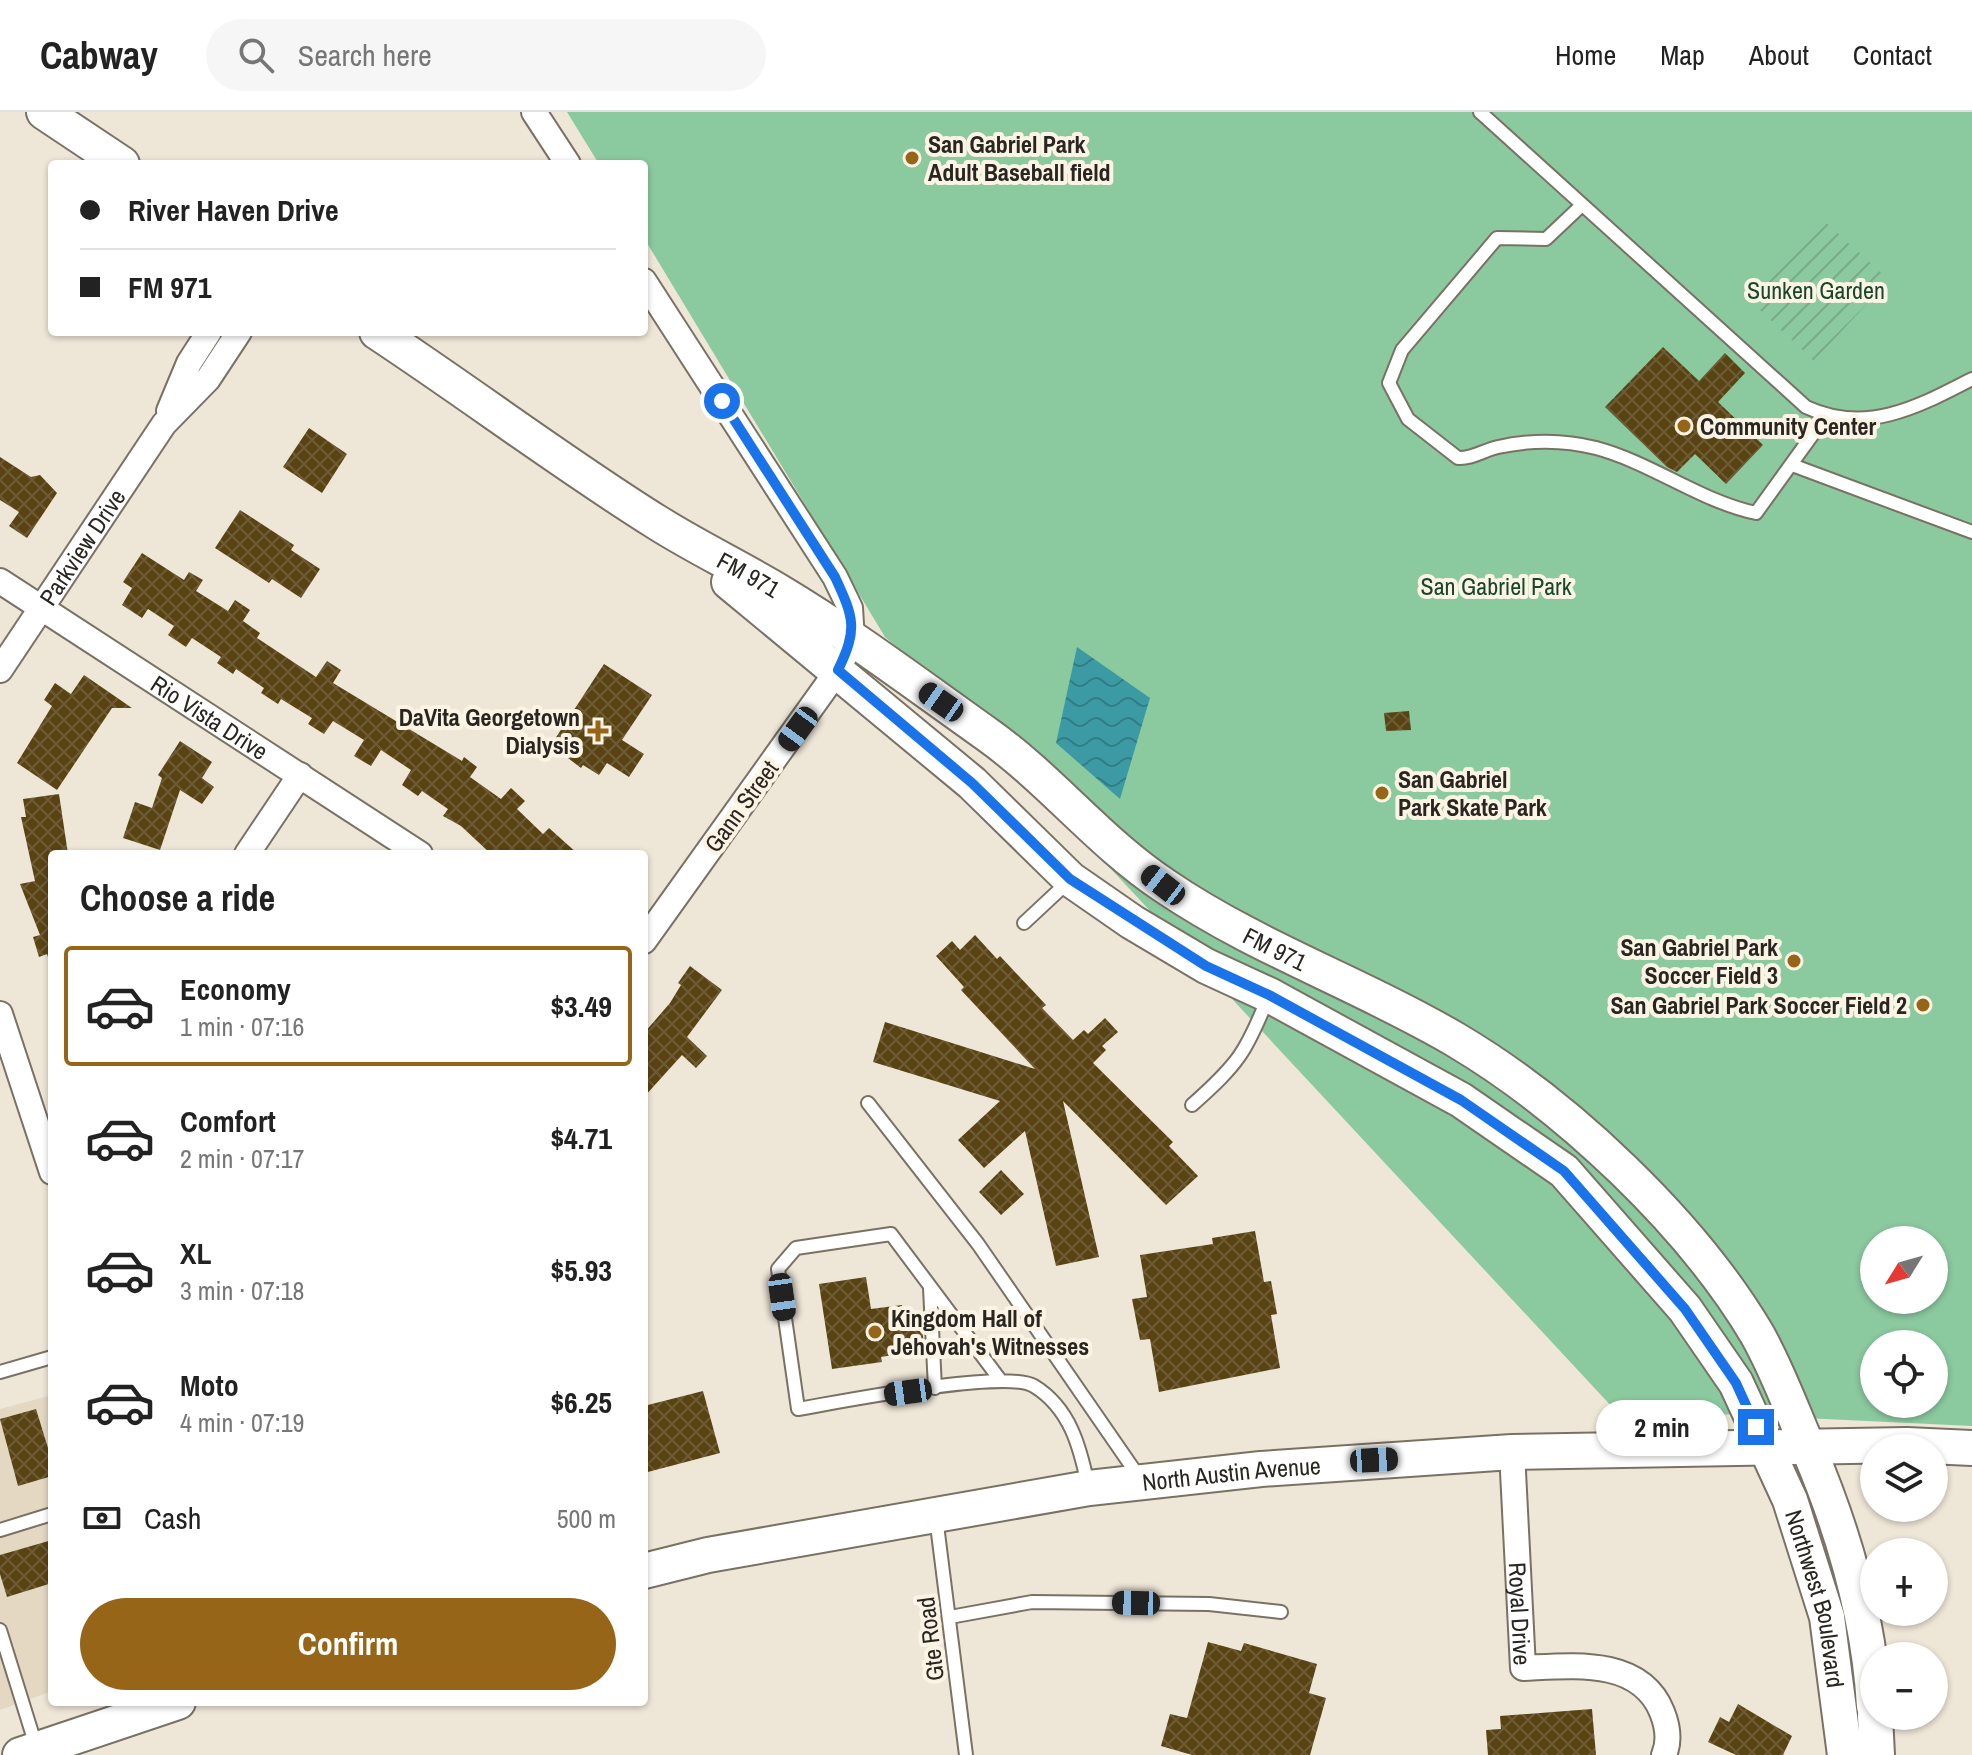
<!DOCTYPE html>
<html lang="en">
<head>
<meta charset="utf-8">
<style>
  :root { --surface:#fff; --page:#f6f6f6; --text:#222; --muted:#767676; --line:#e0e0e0; --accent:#976518 }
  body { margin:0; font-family:"Archivo Narrow",sans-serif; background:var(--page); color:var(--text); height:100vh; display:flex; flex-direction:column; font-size:30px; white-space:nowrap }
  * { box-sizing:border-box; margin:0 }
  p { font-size:26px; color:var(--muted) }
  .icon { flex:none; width:44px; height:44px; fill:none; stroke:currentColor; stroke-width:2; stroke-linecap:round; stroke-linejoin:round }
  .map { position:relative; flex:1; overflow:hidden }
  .details { position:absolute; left:48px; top:738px; width:600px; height:856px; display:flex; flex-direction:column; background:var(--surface); border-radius:8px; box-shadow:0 2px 6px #0004 }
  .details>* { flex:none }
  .banner { position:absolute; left:48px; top:48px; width:600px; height:176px; border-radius:8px; box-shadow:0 2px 6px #0004; display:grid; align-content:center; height:176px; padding:0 32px; background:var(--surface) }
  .needle { width:52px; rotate:233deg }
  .tools { position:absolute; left:1860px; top:1114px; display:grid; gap:16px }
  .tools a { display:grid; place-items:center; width:88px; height:88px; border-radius:50%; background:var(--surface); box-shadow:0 2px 6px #0004; font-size:40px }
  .end { position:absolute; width:36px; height:36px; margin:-18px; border:10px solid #1a73e8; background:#fff; box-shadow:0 0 0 4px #fff }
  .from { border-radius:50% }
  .bubble { position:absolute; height:56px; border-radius:28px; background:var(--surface); box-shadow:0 2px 6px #0004; font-size:26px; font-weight:800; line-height:56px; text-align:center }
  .car { position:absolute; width:24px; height:48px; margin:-24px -12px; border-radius:10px; box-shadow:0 0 6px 2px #0007; background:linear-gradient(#222 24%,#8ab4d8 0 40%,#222 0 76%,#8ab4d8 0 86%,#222 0) }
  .banner b { display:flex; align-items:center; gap:28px; height:76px; font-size:30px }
  .banner b+b { border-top:2px solid var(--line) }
  .banner i { width:20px; height:20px; background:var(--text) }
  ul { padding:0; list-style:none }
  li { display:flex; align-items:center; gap:24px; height:120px; margin:0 16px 12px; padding:0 16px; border:4px solid transparent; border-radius:8px }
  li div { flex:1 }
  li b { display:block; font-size:30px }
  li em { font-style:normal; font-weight:800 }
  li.active { border-color:var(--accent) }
  li>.icon { width:72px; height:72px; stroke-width:1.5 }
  h2 { padding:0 32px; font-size:36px; line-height:96px }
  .pay { display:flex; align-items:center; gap:20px; height:88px; padding:0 32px; font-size:30px }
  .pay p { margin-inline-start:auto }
  .primary-button { display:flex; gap:16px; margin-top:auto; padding:16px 32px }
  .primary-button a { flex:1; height:92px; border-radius:48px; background:var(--accent); color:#fff; font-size:32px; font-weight:800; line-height:92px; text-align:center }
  header { display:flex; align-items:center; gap:48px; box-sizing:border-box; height:112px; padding:0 40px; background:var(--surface); border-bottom:2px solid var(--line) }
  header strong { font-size:38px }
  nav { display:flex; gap:44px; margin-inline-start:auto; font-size:28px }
  .search { width:560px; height:72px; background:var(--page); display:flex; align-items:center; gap:20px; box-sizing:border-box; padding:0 28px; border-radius:44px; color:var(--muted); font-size:30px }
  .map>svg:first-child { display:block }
</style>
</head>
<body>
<header>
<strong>Cabway</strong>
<div class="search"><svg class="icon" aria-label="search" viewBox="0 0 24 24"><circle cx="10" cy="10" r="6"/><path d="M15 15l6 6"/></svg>Search here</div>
<nav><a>Home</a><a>Map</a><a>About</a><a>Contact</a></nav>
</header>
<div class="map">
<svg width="1972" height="1643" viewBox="0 0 1972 1643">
  <defs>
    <pattern id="garden-furrows" width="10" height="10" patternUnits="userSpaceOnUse" patternTransform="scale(2)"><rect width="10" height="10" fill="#8bc99f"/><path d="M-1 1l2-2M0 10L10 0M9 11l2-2" fill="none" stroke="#78ac89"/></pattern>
    <pattern id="water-waves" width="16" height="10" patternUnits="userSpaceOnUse" patternTransform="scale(2)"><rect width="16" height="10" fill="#3c9aa4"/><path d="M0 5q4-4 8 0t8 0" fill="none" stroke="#327d85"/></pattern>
    <pattern id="building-cross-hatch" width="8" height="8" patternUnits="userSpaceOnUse" patternTransform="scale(2)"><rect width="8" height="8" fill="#594313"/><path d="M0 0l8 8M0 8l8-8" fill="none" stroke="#6d5c35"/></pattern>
  </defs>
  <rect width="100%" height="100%" fill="#eee6d7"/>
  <path fill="#e4d8c2" d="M52,1283V1579L0,1598V1297Z"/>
  <path fill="#8bc99f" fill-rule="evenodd" d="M567,0H1972V1314L1614,1297L935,568L885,525L644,126V52H599ZM1874,1128H1934V1188H1874ZM1874,1232H1934V1292H1874Z"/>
  <path fill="url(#garden-furrows)" d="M1820,105L1889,168L1814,249L1746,185Z"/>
  <path fill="url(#water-waves)" d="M1077,535L1150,586L1120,687L1056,631Z"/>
  <path fill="url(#building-cross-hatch)" d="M1663,235L1699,269L1725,241L1745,261L1718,290L1763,333L1726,372L1695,342L1677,360L1667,355L1605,295Z
    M309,316L347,342L322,381L283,355Z
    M0,345L31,365L40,363L57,381L27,426L9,414L19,400L0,388Z
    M240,398L294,433L291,438L320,457L301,486L272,467L269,471L215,436Z
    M142,441L184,468L189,460L203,468L196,479L228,499L235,488L250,498L243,509L260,521L257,526L316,565L327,549L341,558L333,571L462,649L464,645L477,655L470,665L501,687L511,676L525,689L517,697L543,722L549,716L578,742H491L461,714L443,704L448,697L422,679L418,684L402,673L411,658L381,638L371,654L354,644L364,628L333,609L324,622L308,612L312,606L281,587L278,592L261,581L264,576L236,557L233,562L217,551L221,545L192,526L186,535L168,523L174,514L148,497L142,506L122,493L132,476L123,470Z
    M604,552L652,583L622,628L644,642L629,665L607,651L599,663L583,653L581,656L551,633Z
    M84,563L132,596H112L57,678L17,651L52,594L44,588L55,571L71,582Z
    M1409,599L1411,618L1386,619L1384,601Z
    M180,629L212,650L202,666L214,675L202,692L180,678L160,738L123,726L135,690L152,696L162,666L158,663Z
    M59,682L68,742H52V848H49L47,842L39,845L33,825L40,823L20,772L35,769L21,705H26L23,687Z
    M975,823L997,847L1000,844L1046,893L1042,896L1073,928L1084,918L1088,922L1105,906L1118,920L1102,934L1106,938L1093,951L1173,1030L1169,1034L1198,1064L1166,1093L1063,989L1099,1145L1056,1154L1025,1019L984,1056L958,1028L1000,989L873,950L885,910L1035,957L961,878L964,875L936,844L952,829L960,838Z
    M690,854L722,878L687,925L707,944L696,956L682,943L644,985V921L670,891L681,873L678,871Z
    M1001,1058L1024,1082L1001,1103L979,1080Z
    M1255,1119L1264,1170L1271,1169L1277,1202L1271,1203L1280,1256L1159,1280L1150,1227L1140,1228L1132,1187L1147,1185L1140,1143L1213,1132L1212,1126Z
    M866,1165L871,1197L902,1193L904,1208L920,1206L924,1231L909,1233L910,1240L881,1245L882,1250L832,1257L819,1172Z
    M703,1279L720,1341L644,1361V1294Z
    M36,1297L52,1349V1364L18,1374L0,1307Z
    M52,1428V1471L7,1485L0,1462V1443Z
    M1208,1530L1241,1539L1244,1531L1317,1552L1309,1581L1326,1586L1310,1643H1192L1161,1634L1170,1602L1187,1606Z
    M1738,1592L1792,1624L1783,1643H1736L1708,1630L1720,1605L1729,1610Z
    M1592,1597L1596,1643H1488L1486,1618L1501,1617L1500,1604Z"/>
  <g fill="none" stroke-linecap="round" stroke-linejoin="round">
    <g stroke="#797264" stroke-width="16">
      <path id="lane" d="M1480,0L1806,295C1866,323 1918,295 1972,267
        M1582,93L1546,127L1497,126L1402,238L1389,271L1408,307L1458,346C1472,347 1484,338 1498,335C1530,328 1565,328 1596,336C1652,351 1700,389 1756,401L1826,304
        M1792,353L1972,420
        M1024,811L1069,769
        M868,991L978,1132L1139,1365
        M1192,993C1238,952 1246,941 1269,883
        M930,1176L935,1276
        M0,1260L52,1245
        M1001,1269L891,1122L796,1136L778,1157L798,1297C839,1290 1005,1257 1034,1274C1070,1296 1080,1335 1088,1373
        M936,1405L966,1643
        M0,1418L52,1402
        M950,1505L1032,1490L1209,1492L1281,1500
        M0,1518L36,1634"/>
    </g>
    <g stroke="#797264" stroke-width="28">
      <g id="street">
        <path d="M534,0L568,52"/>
        <path d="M644,169L835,465L850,496L852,528L838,558L644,829"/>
        <path d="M169,299L189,251L209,220"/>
        <path id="s1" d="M0,469L420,742"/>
        <path id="s2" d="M0,558L164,312L208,267L239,220"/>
        <path d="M247,742L300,663"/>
        <path d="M0,902L52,1060"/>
        <path id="s3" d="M1512,1340L1523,1556C1572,1554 1640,1545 1662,1600C1668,1615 1670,1629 1664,1643"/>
      </g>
    </g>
    <g stroke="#797264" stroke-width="38">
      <g id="secondary">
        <path d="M44,0L122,52"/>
        <path id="s4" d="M377,220C471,282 562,351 658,411C696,435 738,455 778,479C850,522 919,574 988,623C1051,668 1100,731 1165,774C1256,836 1361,872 1456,928C1567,994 1691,1111 1757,1222C1778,1259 1792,1299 1809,1338C1843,1418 1869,1506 1874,1594"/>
        <path id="s5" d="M729,470L972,671L1070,767L1132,810L1206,854L1269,883L1461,988L1564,1059L1685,1197L1736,1271L1790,1388L1827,1505L1845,1643"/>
        <path id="s6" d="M644,1459L708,1443L1089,1376L1261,1357L1512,1340L1907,1333L1972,1336"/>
        <path d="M1875,1604L1877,1643"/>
        <path d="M20,1643L178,1590"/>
      </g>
    </g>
    <use href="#lane" stroke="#fff" stroke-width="12"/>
    <use href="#street" stroke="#fff" stroke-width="24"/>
    <use href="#secondary" stroke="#fff" stroke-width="34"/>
  </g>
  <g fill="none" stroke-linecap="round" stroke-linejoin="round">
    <path stroke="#1a73e8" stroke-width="10" d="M722,289L835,465C854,506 858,517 838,558L972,671L1070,767L1206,854L1269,883L1461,988L1564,1059L1685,1197L1736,1271L1756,1315"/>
  </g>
  <g fill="#976518" stroke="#fbf3e4" stroke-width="3">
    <circle cx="912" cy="46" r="8"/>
    <circle cx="1684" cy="314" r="8"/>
    <path d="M594 607h8v8h8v8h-8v8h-8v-8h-8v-8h8z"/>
    <circle cx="1382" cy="681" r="8"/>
    <circle cx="1794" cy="849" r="8"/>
    <circle cx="1923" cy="893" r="8"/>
    <circle cx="875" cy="1220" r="8"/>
  </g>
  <g text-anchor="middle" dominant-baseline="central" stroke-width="8" stroke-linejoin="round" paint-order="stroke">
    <g font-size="24" font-weight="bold" fill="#292621" stroke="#fbf3e4" text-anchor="start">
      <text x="928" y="32">San Gabriel Park<tspan x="928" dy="28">Adult Baseball field</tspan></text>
      <text x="1700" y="314">Community Center</text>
      <text x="580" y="605" text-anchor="end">DaVita Georgetown<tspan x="580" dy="28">Dialysis</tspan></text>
      <text x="1398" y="667">San Gabriel<tspan x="1398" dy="28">Park Skate Park</tspan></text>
      <text x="1778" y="835" text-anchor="end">San Gabriel Park<tspan x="1778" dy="28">Soccer Field 3</tspan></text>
      <text x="1907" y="893" text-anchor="end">San Gabriel Park Soccer Field 2</text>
      <text x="891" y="1206">Kingdom Hall of<tspan x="891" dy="28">Jehovah's Witnesses</tspan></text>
    </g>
    <g font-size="24" fill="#17462b" stroke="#fbf3e4">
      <text x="1816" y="178">Sunken Garden</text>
      <text x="1496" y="474">San Gabriel Park</text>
    </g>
    <g font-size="24" fill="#292621" stroke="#fbf3e4">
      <text stroke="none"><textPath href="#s2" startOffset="148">Parkview Drive</textPath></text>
      <text stroke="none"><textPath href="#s4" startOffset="444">FM 971</textPath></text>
      <text stroke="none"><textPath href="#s1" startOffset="250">Rio Vista Drive</textPath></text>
      <text transform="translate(741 694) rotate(-54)">Gann Street</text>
      <text stroke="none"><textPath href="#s4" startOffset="1092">FM 971</textPath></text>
      <text stroke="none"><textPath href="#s6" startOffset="596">North Austin Avenue</textPath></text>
      <text stroke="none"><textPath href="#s5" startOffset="1532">Northwest Boulevard</textPath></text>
      <text stroke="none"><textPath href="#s3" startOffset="162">Royal Drive</textPath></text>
      <text transform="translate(930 1527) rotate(-97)">Gte Road</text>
    </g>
  </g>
</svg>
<div class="tools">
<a><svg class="needle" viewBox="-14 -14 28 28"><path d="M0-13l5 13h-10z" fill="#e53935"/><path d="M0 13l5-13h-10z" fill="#767676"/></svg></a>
<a><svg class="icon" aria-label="locate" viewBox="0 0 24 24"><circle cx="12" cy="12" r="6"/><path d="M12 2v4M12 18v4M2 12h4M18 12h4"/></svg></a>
<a><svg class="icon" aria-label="layers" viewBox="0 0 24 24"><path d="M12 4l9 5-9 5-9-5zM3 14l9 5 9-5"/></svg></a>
<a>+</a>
<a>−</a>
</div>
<i class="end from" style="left:722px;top:289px"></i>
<i class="end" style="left:1756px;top:1315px"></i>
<div class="bubble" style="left:1596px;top:1288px;width:132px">2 min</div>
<i class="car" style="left:941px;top:590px;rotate:305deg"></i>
<i class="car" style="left:798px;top:617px;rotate:216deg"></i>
<i class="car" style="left:1163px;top:773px;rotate:308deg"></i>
<i class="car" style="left:782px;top:1185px;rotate:172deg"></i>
<i class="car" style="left:908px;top:1280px;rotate:262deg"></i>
<i class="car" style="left:1374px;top:1348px;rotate:87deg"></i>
<i class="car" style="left:1136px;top:1491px;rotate:271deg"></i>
<div class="banner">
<b><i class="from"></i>River Haven Drive</b>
<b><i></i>FM 971</b>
</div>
<section class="details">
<h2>Choose a ride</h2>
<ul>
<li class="active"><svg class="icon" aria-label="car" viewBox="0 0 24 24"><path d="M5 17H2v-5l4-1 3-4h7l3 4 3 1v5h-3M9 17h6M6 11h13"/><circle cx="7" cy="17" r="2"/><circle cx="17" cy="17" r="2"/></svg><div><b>Economy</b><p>1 min · 07:16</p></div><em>$3.49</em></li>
<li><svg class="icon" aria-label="car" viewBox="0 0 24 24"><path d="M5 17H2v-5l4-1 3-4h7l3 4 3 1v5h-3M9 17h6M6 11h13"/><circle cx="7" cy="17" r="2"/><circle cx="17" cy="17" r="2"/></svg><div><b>Comfort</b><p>2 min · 07:17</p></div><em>$4.71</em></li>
<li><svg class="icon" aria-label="car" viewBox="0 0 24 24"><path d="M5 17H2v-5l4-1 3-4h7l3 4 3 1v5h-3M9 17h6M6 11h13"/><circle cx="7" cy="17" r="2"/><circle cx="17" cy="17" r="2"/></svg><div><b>XL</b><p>3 min · 07:18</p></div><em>$5.93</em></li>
<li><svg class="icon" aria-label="car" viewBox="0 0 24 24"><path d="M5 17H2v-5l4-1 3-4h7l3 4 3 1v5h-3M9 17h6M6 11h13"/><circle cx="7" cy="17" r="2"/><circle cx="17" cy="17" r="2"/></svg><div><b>Moto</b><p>4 min · 07:19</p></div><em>$6.25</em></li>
</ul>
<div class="pay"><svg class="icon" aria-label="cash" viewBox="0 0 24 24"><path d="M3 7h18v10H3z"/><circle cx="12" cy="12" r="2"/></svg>Cash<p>500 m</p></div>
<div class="primary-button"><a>Confirm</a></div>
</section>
</div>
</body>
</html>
